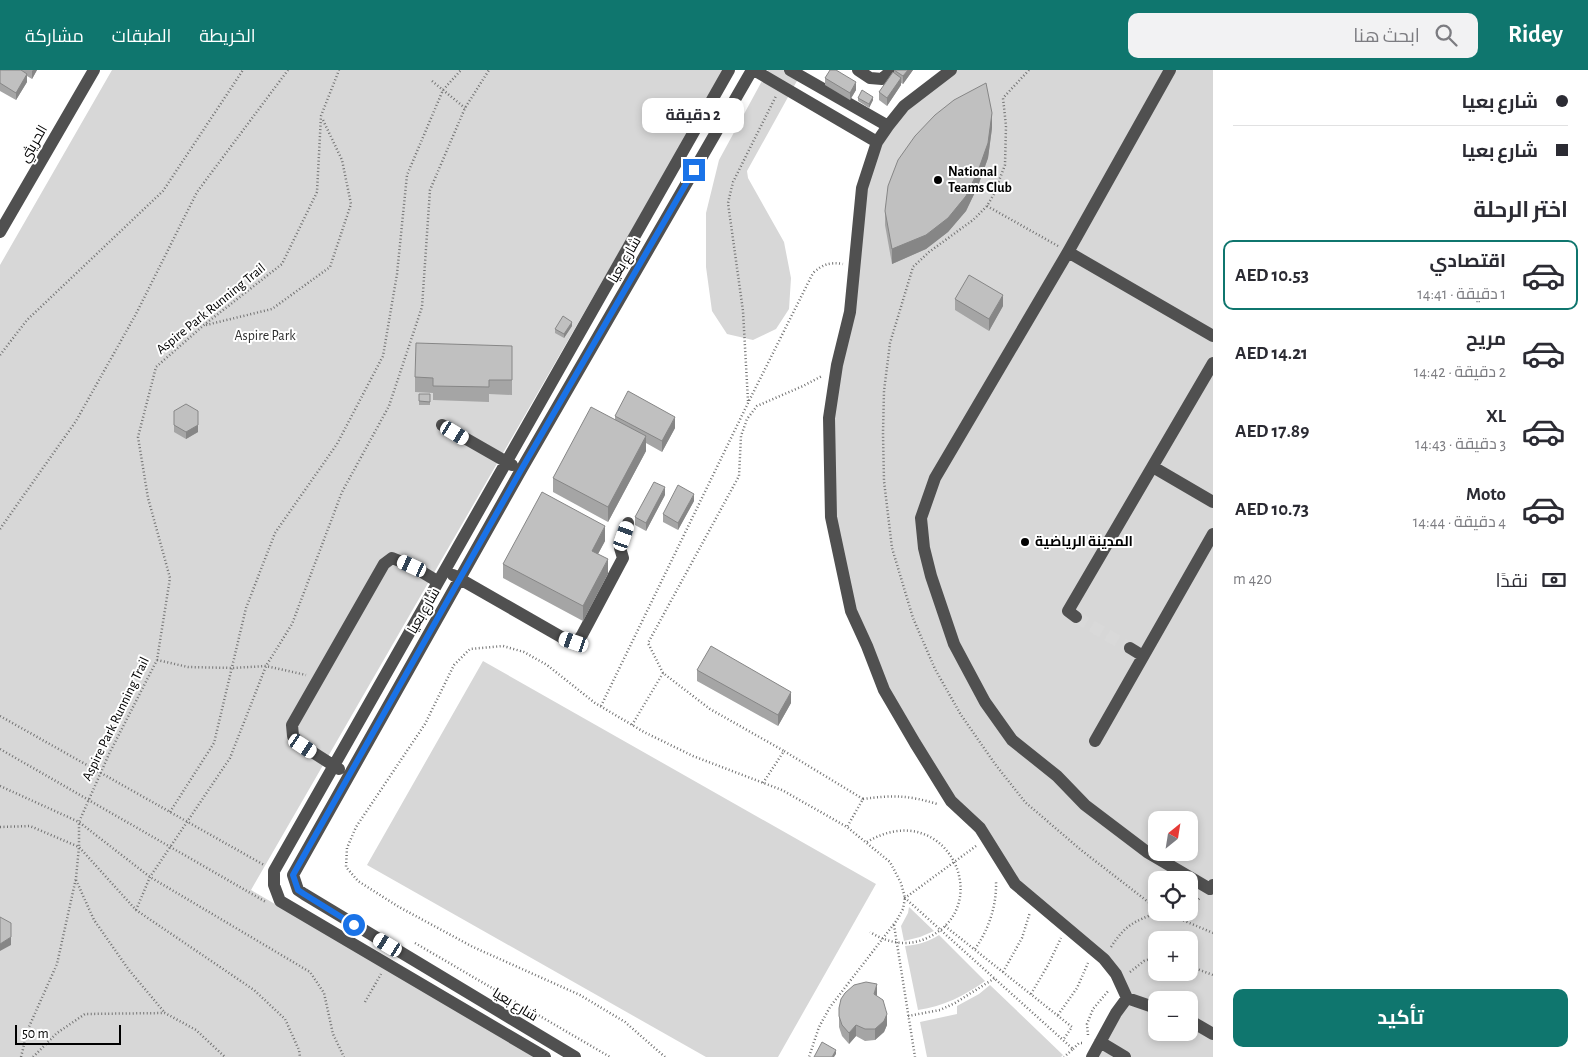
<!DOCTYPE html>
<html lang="ar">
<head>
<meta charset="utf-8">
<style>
  :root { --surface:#fff; --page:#f2f2f3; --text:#2b2b33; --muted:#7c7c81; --line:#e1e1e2; --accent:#0f766e }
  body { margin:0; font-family:"Alegreya Sans",Cairo,sans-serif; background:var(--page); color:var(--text); direction:rtl; height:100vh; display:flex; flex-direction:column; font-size:19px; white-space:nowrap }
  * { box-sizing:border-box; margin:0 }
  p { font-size:16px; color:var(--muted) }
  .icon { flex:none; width:28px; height:28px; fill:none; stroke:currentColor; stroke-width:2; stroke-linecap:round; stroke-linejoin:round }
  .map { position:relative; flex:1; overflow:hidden; direction:ltr }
  .drawer { display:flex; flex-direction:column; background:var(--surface); width:375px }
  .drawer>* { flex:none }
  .top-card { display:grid; align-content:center; height:110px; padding:0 20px; background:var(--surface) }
  .needle { width:32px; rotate:30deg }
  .controls { position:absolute; left:1148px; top:741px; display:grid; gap:10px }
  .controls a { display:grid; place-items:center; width:50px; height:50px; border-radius:10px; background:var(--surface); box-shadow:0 2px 8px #0003; font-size:25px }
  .scale { position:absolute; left:15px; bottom:12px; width:106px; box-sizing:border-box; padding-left:5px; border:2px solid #000; border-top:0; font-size:14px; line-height:18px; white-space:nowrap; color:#000; -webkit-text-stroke:4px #fff; paint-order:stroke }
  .end { position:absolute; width:22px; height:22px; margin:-11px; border:6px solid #1a73e8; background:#fff; box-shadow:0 0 0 2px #fff }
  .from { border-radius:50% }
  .bubble { position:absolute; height:35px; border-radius:10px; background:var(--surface); box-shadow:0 2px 8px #0003; font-size:16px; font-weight:700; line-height:35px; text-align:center; direction:rtl }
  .car { position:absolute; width:15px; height:30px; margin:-15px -8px; border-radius:6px; box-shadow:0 0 4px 1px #0007; background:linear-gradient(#fff 24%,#345 0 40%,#fff 0 76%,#345 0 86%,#fff 0) }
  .top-card b { display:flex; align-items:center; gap:18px; height:48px; font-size:19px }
  .top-card b+b { border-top:1px solid var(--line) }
  .top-card i { width:12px; height:12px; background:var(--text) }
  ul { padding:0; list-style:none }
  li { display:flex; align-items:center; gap:15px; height:70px; margin:0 10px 8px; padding:0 10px; border:2px solid transparent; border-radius:10px }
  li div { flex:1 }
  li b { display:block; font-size:19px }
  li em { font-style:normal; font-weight:700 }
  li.active { border-color:var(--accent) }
  li>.icon { width:45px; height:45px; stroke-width:1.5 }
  h2 { padding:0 20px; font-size:22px; line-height:60px }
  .pay { display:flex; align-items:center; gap:12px; height:55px; padding:0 20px; font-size:19px }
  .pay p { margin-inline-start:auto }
  .cta { display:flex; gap:10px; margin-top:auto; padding:10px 20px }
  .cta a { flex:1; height:58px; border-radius:10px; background:var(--accent); color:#fff; font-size:20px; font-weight:700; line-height:58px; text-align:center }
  header { display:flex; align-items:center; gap:30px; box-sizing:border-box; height:70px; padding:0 25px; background:var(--accent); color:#fff }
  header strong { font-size:24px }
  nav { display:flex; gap:28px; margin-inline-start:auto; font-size:18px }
  .search { width:350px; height:45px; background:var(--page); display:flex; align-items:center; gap:12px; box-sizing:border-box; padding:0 18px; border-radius:10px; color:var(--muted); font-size:19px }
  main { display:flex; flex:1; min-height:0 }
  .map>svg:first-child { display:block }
</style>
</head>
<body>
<header>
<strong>Ridey</strong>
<div class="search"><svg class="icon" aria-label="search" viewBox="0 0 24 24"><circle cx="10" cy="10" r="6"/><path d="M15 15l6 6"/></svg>ابحث هنا</div>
<nav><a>الخريطة</a><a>الطبقات</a><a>مشاركة</a></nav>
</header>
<main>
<section class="drawer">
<div class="top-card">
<b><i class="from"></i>شارع بعيا</b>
<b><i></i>شارع بعيا</b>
</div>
<h2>اختر الرحلة</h2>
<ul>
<li class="active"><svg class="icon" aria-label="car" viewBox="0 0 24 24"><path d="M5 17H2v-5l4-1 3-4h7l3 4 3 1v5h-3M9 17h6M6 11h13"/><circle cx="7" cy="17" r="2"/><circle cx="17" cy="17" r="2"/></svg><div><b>اقتصادي</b><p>1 دقيقة · 14:41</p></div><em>AED 10.53</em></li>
<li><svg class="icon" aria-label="car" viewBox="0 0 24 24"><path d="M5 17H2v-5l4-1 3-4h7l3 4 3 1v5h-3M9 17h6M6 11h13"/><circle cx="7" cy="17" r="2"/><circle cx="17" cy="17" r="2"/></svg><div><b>مريح</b><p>2 دقيقة · 14:42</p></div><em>AED 14.21</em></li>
<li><svg class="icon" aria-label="car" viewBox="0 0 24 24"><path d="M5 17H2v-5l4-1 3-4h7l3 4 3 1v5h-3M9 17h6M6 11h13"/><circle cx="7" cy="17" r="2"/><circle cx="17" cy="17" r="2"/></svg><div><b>XL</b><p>3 دقيقة · 14:43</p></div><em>AED 17.89</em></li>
<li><svg class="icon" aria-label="car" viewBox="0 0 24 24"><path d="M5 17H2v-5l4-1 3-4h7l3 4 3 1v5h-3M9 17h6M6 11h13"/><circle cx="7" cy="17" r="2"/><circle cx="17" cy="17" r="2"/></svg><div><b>Moto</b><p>4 دقيقة · 14:44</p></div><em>AED 10.73</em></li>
</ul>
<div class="pay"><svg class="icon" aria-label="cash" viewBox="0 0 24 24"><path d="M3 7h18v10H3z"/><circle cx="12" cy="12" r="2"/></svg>نقدًا<p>420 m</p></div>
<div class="cta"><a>تأكيد</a></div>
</section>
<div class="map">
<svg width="1213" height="987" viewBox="0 0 1213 987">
  <rect width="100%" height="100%" fill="#fff"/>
  <path fill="#d7d7d7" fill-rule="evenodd" d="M112,0H724L251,820L535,987H0V195Z
    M768,0H803L747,101L748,108L784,172L791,208L789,239L776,259L753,270L727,264L712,241L706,197V143L719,90Z
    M951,0H1213V987H1092L1127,928L1120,910L1015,814L951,731L915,673L851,541L831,447L829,348L862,118L888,56ZM1156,750H1189V782H1156ZM1156,810H1189V842H1156ZM1156,870H1189V902H1156ZM1156,930H1189V962H1156Z
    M483,591L876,814L778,987H706L367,795Z
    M909,837L934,861L920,867L904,871L901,856L908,843Z
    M939,865L985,911C964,926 944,936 918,940L905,876C918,875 928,872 939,865Z
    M990,915L1063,985L1061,987H927L920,952L957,944V936L979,924Z"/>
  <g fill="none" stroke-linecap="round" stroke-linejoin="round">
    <path stroke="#d9d9d9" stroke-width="12" stroke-dasharray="12 6" stroke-linecap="butt" d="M1076,547L1130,578"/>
    <path stroke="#727272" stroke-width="2.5" stroke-dasharray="1 2.5" stroke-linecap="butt" d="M1029,0L1003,28L1006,56L1005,95L994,124L987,136L973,150L929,182L913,197L890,273L884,321L883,363L884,411L892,478L913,548L935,599L961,645L995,694L1025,732L1081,780L1156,838
      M432,11L465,38
      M987,136L1058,176
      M206,255L272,239L330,197L351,134L342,90L322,48
      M0,285L27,250L163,121L243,0
      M748,331L743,241L728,133L733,112L776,26
      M0,459L76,351L136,244L197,122L288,0
      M157,590L188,597L233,598L266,596L306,605
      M663,603L648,573L739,406L741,366L747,349L757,336L803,316L822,306
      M601,636L748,333L813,203C823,194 830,192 843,194
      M0,646L264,795
      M632,655L663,603L710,639L784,681
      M0,679L266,832
      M763,713L784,681L863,729L847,757
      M0,716L79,752L150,807L310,902L324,923L333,964L344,987
      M863,729C892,725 908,725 937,734
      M170,742L214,673L246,538L275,463L337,374L383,286L397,204L407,105L443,20L461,0
      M0,757L30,756L79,777L136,840L254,920L285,949L299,980L300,987
      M867,772C946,725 998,836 927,868C908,877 887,873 870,862
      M976,776L905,828L1073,979L1064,987
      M76,810L94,850L129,900L165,943
      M1189,833L1197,831L1201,827
      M136,840L150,807L230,688L266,596L292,554L342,422L389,336L422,237L430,120L465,38L489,0
      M1164,842L1213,863
      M894,855L915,987
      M945,856L1072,957L1063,970
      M415,873L610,987
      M1111,877C1126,854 1134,852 1158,842
      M975,879C989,859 997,835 996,810
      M1189,896L1213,905
      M1003,902L1022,868L1030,842
      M1130,902L1144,891L1156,887
      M1031,924L1048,895L1061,868
      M365,932L381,904
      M1058,945L1077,918L1088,893
      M908,946L940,940L955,933L995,908
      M1088,965L1087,954L1093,939L1109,920
      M1073,979L1079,973H1084
      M21,987L28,959L57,894L76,808L79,777V752L109,684L157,590L170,508L148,428L138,367L156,297L204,255L282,194L317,122L321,46L339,0
      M33,987L57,963L85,944L165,943L196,960L225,987
      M665,987L625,952L580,925L473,877L399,837L358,811L346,797L347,778L356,757L425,654L454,595L470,579L503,576L524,582L547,595L595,633L644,662L693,686L782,720L847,757L890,792L901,813L905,828L903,839L897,850L830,937L819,957L809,987"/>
    <path stroke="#505050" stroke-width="12" d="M754,0L877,72
      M790,0L888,56
      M858,0L870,8L882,9L892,0
      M951,0L904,36L888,56L877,72L862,118L850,242L837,295L829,348L831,447L851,541L867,576L884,620L915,673L951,731L980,758L1015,814L1104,889L1116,904L1127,928L1116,943L1092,987
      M1170,0L1068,182L935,408L921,448L924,478L931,506L954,574L985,632L1012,670L1057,706L1085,735L1147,782L1210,819L1213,815
      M0,162L94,0
      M1068,182L1213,266
      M442,355L512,395
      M1153,397L1213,432
      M453,505L563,568L574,572L579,569L582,565L623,488L620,478L628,453
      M1076,547L1068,541L1213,293
      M1130,578L1143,586
      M1095,671L1213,464
      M339,699L303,676L293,666L292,655L384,494L392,488L412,496L437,511
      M1127,928L1156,938
      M1189,950L1213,964
      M1100,972L1125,987
      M545,987L280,831L274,815V801L729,0
      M575,987L304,824L298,820L293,805L521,400L752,0"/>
  </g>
  <path fill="#a5a5a5" d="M0,0H37L32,9L27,6V12L16,30L0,21Z
    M894,0H913L903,14L901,13V15L887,36L879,30V22L894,3Z
    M825,8L856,20L850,30L825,15Z
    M858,28L873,30L869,38L858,31Z
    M992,58L988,88L978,116L966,141L948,162L926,179L892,194L885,155V141Z
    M955,229L1003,236L989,261L955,240Z
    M572,256L564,268L555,263V259Z
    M512,291V325L489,324V332L433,330V323L415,322V307Z
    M419,324H430V335H419Z
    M174,341L198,362L186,369L174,362Z
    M615,346L675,358L662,382L646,373V381L608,452L553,422V408L615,350Z
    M665,425L646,461L635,455V447Z
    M694,431L678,460L663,452V444Z
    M605,471L598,484L608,504L583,551L503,508V494Z
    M697,600L791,633L778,656L697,611Z
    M839,938L887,955L884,962L875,970L865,971L856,966L849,974L842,966L839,957Z"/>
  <path fill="#868686" d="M33,0H37L32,9V1Z
    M908,0H913L903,14V6Z
    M27,4V12L16,30V23Z
    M901,8V15L887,36V28Z
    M856,12V20L850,30V23Z
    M873,27V30L869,38V34Z
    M992,43V58L988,88L978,116L966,141L948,162L926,179L892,194V179Z
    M1003,225V236L989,261V249Z
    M572,252V256L564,268V264Z
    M675,347V358L662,382V371Z
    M198,355V362L186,369V362Z
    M646,366V381L608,452V437Z
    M665,417V425L646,461V453Z
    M694,424V431L678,460V453Z
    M605,456V471L592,495V481Z
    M608,489V504L583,551V536Z
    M791,622V633L778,656V645Z
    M11,867V875L0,881V874Z
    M877,914V925L874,935V924Z
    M887,944V955L884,962L875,970V959Z
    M856,955V966L849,974V963Z
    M836,980V984L834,987H832Z"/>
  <path fill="#c0c0c0" stroke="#868686" d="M0,0H21L27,4L16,23L0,13Z
    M830,0H836L856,12L850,23L825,8Z
    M894,0H908L903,6Z
    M893,2L901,8L887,28L879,22Z
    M986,13L992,43L988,73L978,101L966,126L948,148L926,165L892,179L885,141L888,116L898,90L915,66L935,45L954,30Z
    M862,20L873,27L869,34L858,28Z
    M969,205L1003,225L989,249L955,229Z
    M563,246L572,252L564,264L555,259Z
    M416,273L512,276V310H489V317L433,316V308L415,307Z
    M628,321L675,347L662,371L615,346Z
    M419,324H430V332L419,331Z
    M186,334L198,341V355L186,362L174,355V341Z
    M591,337L646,366L608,437L553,408Z
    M654,412L665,417L646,453L635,447Z
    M678,415L694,424L678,453L663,444Z
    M542,422L605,456L592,481L608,489L583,536L503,494Z
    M711,576L791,622L778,645L697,600Z
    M0,847L11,853V867L0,874Z
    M866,912L877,914L874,924L883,930L887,944L884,951L875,959H865L856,955L849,963L842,955L839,946V938L841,929L845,923L854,915Z
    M822,972L836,980L832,987H814Z"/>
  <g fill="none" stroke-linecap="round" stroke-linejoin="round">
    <path stroke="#1a73e8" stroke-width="6" d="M354,855L304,824L298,820L293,805L521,400L694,100"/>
  </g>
  <g fill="#000" stroke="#fff" stroke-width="2">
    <circle cx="938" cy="110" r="5"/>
    <circle cx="1025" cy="472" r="5"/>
  </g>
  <g text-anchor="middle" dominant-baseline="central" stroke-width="4" stroke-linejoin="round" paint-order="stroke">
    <g font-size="14" fill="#000" stroke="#fff">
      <text transform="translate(34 74) rotate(-60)">الحريثي</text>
      <text transform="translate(625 190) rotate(-60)">شارع بعيا</text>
      <text transform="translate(211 239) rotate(-39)">Aspire Park Running Trail</text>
      <text transform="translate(424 541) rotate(-60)">شارع بعيا</text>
      <text transform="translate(116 649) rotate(-64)">Aspire Park Running Trail</text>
      <text transform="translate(515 935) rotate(31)">شارع بعيا</text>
    </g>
    <g font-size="14" font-weight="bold" fill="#000" stroke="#fff" text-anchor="start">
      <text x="948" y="102">National<tspan x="948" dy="16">Teams Club</tspan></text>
      <text x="1035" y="472">المدينة الرياضية</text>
    </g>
    <g font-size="14" fill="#2e2e2e" stroke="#fff">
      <text x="265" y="266">Aspire Park</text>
    </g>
  </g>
</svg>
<div class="controls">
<a><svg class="needle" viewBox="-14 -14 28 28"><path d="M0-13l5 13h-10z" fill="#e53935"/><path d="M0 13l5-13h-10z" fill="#7c7c81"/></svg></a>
<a><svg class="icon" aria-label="locate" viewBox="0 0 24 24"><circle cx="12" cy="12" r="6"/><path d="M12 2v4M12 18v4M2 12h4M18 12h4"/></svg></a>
<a>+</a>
<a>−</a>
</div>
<div class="scale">50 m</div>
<i class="end from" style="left:354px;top:855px"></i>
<i class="end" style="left:694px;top:100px"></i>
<div class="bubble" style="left:642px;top:28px;width:102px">2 دقيقة</div>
<i class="car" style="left:455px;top:363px;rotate:121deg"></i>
<i class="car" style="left:624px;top:466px;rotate:19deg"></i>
<i class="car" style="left:412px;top:496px;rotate:295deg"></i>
<i class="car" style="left:574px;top:572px;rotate:289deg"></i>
<i class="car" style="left:303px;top:676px;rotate:124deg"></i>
<i class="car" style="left:388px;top:875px;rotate:301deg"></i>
</div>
</main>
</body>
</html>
